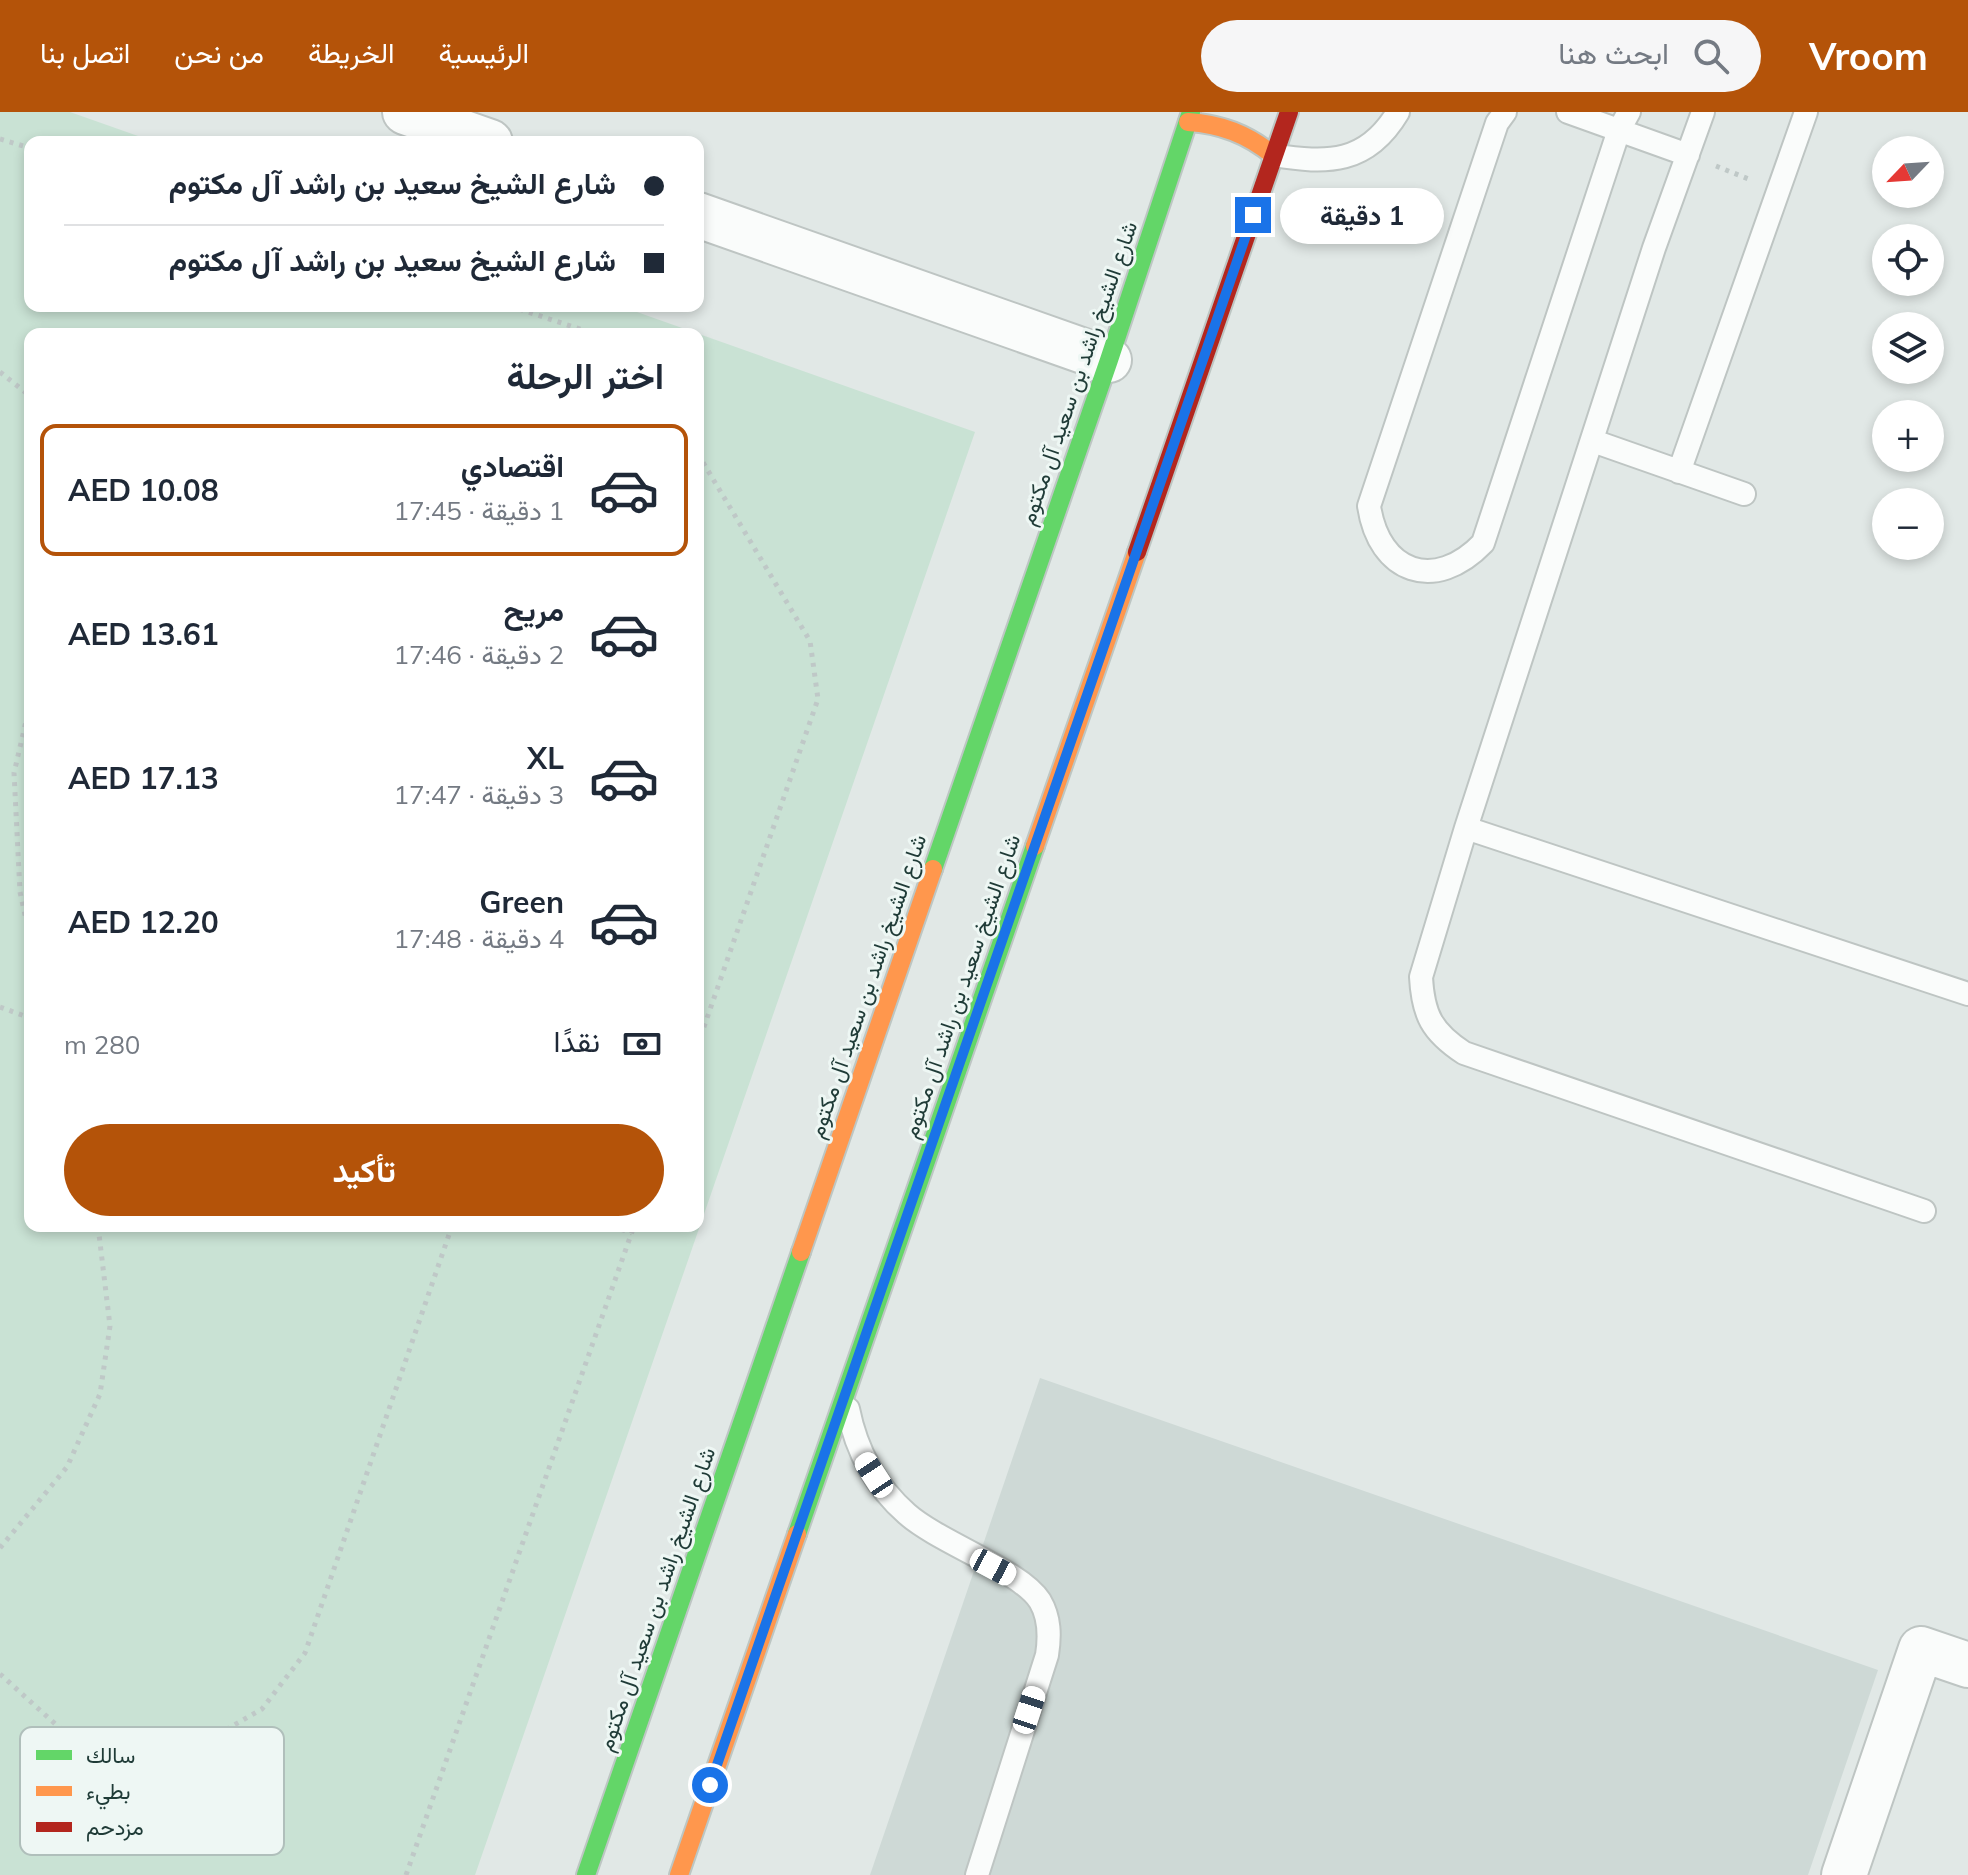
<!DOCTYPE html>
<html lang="ar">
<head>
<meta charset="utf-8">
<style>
  :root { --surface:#fff; --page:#f6f6f7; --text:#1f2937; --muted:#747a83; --line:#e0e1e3; --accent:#b45309 }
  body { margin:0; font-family:Mulish,Vazirmatn,sans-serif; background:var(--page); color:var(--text); direction:rtl; height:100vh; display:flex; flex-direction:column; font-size:30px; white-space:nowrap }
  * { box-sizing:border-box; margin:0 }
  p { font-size:26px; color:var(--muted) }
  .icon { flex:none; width:44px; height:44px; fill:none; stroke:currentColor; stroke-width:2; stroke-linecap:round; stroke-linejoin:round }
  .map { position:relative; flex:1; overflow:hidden; direction:ltr }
  .details { position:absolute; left:24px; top:216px; width:680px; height:904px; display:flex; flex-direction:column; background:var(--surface); border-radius:16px; box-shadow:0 4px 12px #0003; direction:rtl }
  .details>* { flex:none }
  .top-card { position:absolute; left:24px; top:24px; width:680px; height:176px; border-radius:16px; box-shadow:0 4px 12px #0003; direction:rtl; display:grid; align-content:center; height:176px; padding:0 40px; background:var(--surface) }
  .needle { width:52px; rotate:245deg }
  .fabs { position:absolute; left:1872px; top:24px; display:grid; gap:16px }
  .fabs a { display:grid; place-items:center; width:72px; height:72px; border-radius:50%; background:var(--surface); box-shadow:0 4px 12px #0003; font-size:40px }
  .end { position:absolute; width:36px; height:36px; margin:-18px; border:10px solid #1a73e8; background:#fff; box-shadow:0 0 0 4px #fff }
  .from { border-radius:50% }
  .bubble { position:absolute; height:56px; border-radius:28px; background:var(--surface); box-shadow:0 4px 12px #0003; font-size:26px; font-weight:700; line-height:56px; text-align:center; direction:rtl }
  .car { position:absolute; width:24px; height:48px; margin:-24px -12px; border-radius:10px; box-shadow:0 0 6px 2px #0007; background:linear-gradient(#fff 24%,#345 0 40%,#fff 0 76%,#345 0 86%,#fff 0) }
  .top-card b { display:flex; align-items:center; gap:28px; height:76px; font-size:30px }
  .top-card b+b { border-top:2px solid var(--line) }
  .top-card i { width:20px; height:20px; background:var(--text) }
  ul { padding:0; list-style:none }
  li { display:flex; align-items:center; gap:24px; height:132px; margin:0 16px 12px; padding:0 24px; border:4px solid transparent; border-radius:16px }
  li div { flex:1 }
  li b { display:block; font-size:30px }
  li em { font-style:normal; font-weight:700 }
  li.on { border-color:var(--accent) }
  li>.icon { width:72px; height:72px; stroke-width:1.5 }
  h2 { padding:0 40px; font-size:36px; line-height:96px }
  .pay { display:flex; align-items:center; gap:20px; height:88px; padding:0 40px; font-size:30px }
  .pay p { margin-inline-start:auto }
  .cta { display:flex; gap:16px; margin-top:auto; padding:16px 40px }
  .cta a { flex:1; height:92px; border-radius:48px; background:var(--accent); color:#fff; font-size:32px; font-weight:700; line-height:92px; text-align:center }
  header { display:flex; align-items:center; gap:48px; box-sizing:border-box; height:112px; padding:0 40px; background:var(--accent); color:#fff }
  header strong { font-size:38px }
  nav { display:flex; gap:44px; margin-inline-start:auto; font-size:28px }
  .search { width:560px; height:72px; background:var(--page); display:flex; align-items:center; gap:20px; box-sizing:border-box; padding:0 28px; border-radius:44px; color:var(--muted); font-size:30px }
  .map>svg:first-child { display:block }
</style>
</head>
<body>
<header>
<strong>Vroom</strong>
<div class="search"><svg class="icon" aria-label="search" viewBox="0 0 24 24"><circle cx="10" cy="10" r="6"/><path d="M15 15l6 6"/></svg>ابحث هنا</div>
<nav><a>الرئيسية</a><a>الخريطة</a><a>من نحن</a><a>اتصل بنا</a></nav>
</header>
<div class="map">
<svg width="1968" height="1763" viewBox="0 0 1968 1763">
  <rect width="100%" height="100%" fill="#e1e8e6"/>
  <path fill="#ced9d6" d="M1040,1266L1878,1558L1808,1763H870Z"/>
  <path fill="#c9e2d4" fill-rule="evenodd" d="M0,0H70L155,30H30V194H620L975,320L475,1763H0ZM30,222H698V1114H30Z"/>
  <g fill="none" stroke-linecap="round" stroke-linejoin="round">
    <g stroke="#bec5c3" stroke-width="26">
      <path id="lane" d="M1505,0L1497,11L1369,394C1379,461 1435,481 1483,431L1619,18L1629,0
        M1568,0L1688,43
        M1703,0L1654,136L1466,716L1421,865C1423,903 1432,920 1464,941L1924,1099
        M1273,43C1328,52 1367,52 1398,0
        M1593,329L1744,382
        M1679,360L1806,0
        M1466,716L1968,882
        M848,1297C856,1337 875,1374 907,1402C940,1431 1020,1458 1040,1489C1050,1506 1050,1524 1047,1543L977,1763"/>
    </g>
    <g stroke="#bec5c3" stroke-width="48">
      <path id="street" d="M405,0L490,30
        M698,103L1109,248
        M1844,1763L1921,1537L1968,1553"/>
    </g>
    <g stroke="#bdc6c3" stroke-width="22">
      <path id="fast" d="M933,757L1109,248L1191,0
        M797,1422L1035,734
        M586,1763L801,1140"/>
    </g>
    <g stroke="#bdc6c3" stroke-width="22">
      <path id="slow" d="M1188,10C1221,12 1247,22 1273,43
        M1035,734L1137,440
        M801,1140L933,757
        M679,1763L797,1422"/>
    </g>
    <g stroke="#bdc6c3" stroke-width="22">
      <path id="jam" d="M1137,440L1289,0"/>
    </g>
    <path stroke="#bfc8c7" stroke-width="5" stroke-dasharray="4 6" stroke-linecap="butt" d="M0,27L30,36
      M1716,54L1751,68
      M510,194L595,222
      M0,260L30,284
      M698,342L810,529L818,587L698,932
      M30,592L14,661L20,780L30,826
      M0,895L30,906
      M612,1114L632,1121
      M0,1436L67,1355L100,1282L110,1214L98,1114
      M0,1562L63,1619L110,1644L161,1645L215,1624L262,1597L305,1541L452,1114
      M406,1763L634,1114"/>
    <use href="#lane" stroke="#fafcfb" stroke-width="22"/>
    <use href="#street" stroke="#fafcfb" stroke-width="44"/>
    <use href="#fast" stroke="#63d668" stroke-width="18"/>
    <use href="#slow" stroke="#ff974d" stroke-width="18"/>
    <use href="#jam" stroke="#b3261e" stroke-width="18"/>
  </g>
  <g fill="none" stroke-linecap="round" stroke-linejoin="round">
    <path stroke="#1a73e8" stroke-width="10" d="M710,1673L1253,103"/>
  </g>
  <g text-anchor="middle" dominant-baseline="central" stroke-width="6" stroke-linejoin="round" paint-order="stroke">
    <g font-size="22" fill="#1f3b37" stroke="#eef7f4">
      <text transform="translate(1078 261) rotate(-71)">شارع الشيخ راشد بن سعيد آل مكتوم</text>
      <text transform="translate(867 874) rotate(-71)">شارع الشيخ راشد بن سعيد آل مكتوم</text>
      <text transform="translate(961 874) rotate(-71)">شارع الشيخ سعيد بن راشد آل مكتوم</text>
      <text transform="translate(656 1487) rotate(-71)">شارع الشيخ راشد بن سعيد آل مكتوم</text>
    </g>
  </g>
  <rect x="20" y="1615" width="264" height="128" rx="12" fill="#eef7f4" stroke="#b0bfbb" stroke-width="2"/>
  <rect x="36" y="1638" width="36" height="10" fill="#63d668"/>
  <rect x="36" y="1674" width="36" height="10" fill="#ff974d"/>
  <rect x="36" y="1710" width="36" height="10" fill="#b3261e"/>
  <g font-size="22" fill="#1f3b37">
    <text x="86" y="1651">سالك</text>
    <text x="86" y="1687">بطيء</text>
    <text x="86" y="1723">مزدحم</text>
  </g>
</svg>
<div class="fabs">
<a><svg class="needle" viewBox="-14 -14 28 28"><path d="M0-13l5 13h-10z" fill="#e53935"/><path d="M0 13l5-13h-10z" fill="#747a83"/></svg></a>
<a><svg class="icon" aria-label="locate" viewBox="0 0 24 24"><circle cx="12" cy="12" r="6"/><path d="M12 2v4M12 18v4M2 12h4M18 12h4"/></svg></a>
<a><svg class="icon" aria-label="layers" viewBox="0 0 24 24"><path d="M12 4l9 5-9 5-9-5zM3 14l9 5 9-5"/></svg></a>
<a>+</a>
<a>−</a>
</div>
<i class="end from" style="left:710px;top:1673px"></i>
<i class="end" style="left:1253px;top:103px"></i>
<div class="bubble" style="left:1280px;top:76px;width:164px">1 دقيقة</div>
<i class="car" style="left:874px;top:1363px;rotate:327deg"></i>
<i class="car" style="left:993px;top:1455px;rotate:118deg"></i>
<i class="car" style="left:1029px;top:1598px;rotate:18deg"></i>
<div class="top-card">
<b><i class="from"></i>شارع الشيخ سعيد بن راشد آل مكتوم</b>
<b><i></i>شارع الشيخ سعيد بن راشد آل مكتوم</b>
</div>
<section class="details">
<h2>اختر الرحلة</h2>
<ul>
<li class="on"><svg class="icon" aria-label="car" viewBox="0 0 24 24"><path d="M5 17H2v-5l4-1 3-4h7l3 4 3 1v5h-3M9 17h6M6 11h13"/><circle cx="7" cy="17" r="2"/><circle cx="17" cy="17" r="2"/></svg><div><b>اقتصادي</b><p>1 دقيقة · 17:45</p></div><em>AED 10.08</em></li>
<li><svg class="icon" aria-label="car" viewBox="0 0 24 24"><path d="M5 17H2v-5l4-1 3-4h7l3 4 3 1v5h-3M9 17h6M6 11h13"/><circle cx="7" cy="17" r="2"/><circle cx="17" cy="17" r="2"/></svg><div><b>مريح</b><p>2 دقيقة · 17:46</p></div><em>AED 13.61</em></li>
<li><svg class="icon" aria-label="car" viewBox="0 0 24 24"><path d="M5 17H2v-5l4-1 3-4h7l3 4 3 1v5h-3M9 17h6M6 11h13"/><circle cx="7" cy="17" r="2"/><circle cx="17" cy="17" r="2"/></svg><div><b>XL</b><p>3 دقيقة · 17:47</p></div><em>AED 17.13</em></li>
<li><svg class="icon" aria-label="car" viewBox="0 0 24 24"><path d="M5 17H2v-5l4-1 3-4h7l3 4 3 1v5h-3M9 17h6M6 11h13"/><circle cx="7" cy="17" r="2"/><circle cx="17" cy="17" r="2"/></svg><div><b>Green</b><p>4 دقيقة · 17:48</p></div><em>AED 12.20</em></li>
</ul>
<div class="pay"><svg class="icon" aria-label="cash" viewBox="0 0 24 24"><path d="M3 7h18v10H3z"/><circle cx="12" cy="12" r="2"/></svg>نقدًا<p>280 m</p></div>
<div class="cta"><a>تأكيد</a></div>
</section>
</div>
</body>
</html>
